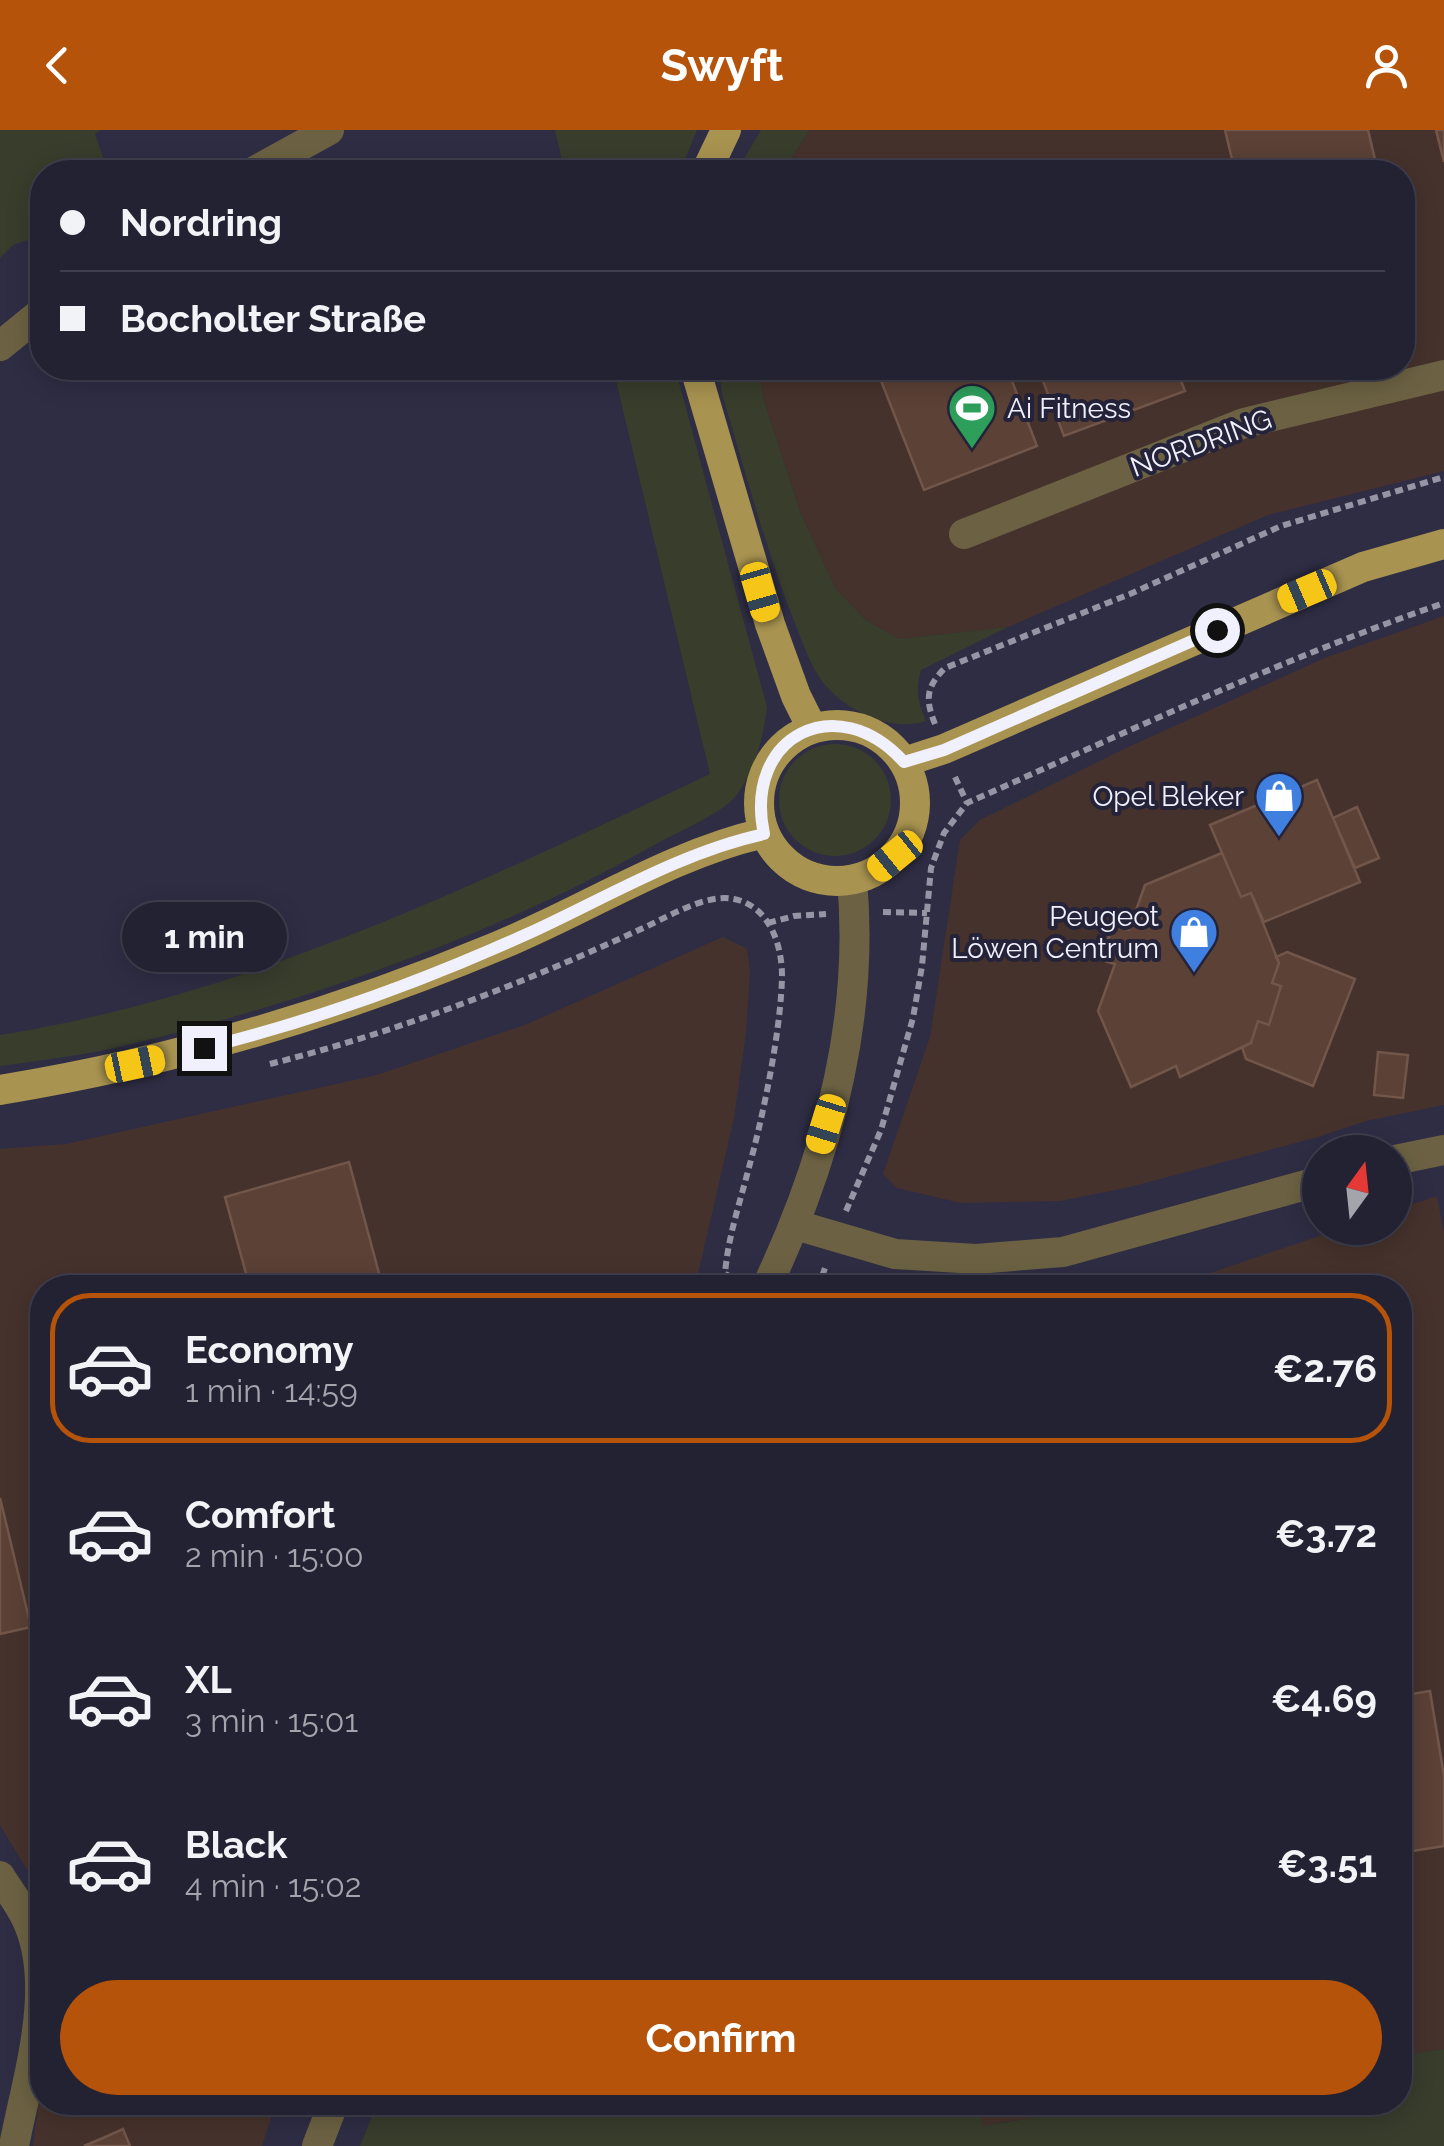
<!DOCTYPE html>
<html lang="en">
<head>
<meta charset="utf-8">
<style>
  :root { --surface:#232233; --page:#2f2f3f; --text:#f1f3f6; --muted:#a3a4ac; --line:#403f4e; --accent:#b45309 }
  body { margin:0; font-family:Raleway,sans-serif; background:var(--page); color:var(--text); height:100vh; display:flex; flex-direction:column; font-size:38px; white-space:nowrap }
  * { box-sizing:border-box; margin:0 }
  p { font-size:32px; color:var(--muted) }
  .icon { flex:none; width:55px; height:55px; fill:none; stroke:currentColor; stroke-width:2; stroke-linecap:round; stroke-linejoin:round }
  .map { position:relative; flex:1; overflow:hidden }
  .panel { position:absolute; left:30px; top:1145px; width:1382px; height:840px; display:flex; flex-direction:column; background:var(--surface); border-radius:40px; box-shadow:0 5px 25px #0003,0 0 0 2px var(--line) }
  .panel>* { flex:none }
  .guide { position:absolute; left:30px; top:30px; width:1385px; height:220px; border-radius:40px; box-shadow:0 5px 25px #0003,0 0 0 2px var(--line); display:grid; align-content:center; height:220px; padding:0 30px; background:var(--surface) }
  .needle { width:65px; rotate:15deg }
  .fabs { position:absolute; left:1302px; top:1005px; display:grid; gap:20px }
  .fabs a { display:grid; place-items:center; width:110px; height:110px; border-radius:50%; background:var(--surface); box-shadow:0 5px 25px #0003,0 0 0 2px var(--line); font-size:50px }
  .end { position:absolute; width:45px; height:45px; margin:-22px; border:12px solid #f1f1fd; background:#111; box-shadow:0 0 0 5px #111 }
  .from { border-radius:50% }
  .bubble { position:absolute; height:70px; border-radius:35px; background:var(--surface); box-shadow:0 5px 25px #0003,0 0 0 2px var(--line); font-size:32px; font-weight:700; line-height:70px; text-align:center }
  .car { position:absolute; width:30px; height:60px; margin:-30px -15px; border-radius:12px; box-shadow:0 0 8px 2px #0007; background:linear-gradient(#f5c518 24%,#345 0 40%,#f5c518 0 76%,#345 0 86%,#f5c518 0) }
  .guide b { display:flex; align-items:center; gap:35px; height:95px; font-size:38px }
  .guide b+b { border-top:2px solid var(--line) }
  .guide i { width:25px; height:25px; background:var(--text) }
  ul { padding:18px 0 0; list-style:none }
  li { display:flex; align-items:center; gap:30px; height:150px; margin:0 20px 15px; padding:0 10px; border:5px solid transparent; border-radius:40px }
  li div { flex:1 }
  li b { display:block; font-size:38px }
  li em { font-style:normal; font-weight:700 }
  li.selected { border-color:var(--accent) }
  li>.icon { width:90px; height:90px; stroke-width:1.5 }
  .action { display:flex; gap:20px; margin-top:auto; padding:20px 30px }
  .action a { flex:1; height:115px; border-radius:60px; background:var(--accent); color:#fff; font-size:40px; font-weight:700; line-height:115px; text-align:center }
  header { display:flex; justify-content:space-between; align-items:center; height:130px; padding:0 30px; background:var(--accent); color:#fff; font-size:45px; font-weight:700 }
  .map>svg:first-child { display:block }
</style>
</head>
<body>
<header><svg class="icon" aria-label="back" viewBox="0 0 24 24"><path d="M15 5l-7 7 7 7"/></svg>Swyft<svg class="icon" aria-label="person" viewBox="0 0 24 24"><circle cx="12" cy="8" r="4"/><path d="M4 21q1-7 8-7t8 7"/></svg></header>
<div class="map">
<svg width="1444" height="2016" viewBox="0 0 1444 2016">
  <rect width="100%" height="100%" fill="#2f2d44"/>
  <path fill="#46322c" d="M810,0H1444V341L1268,385L1008,497L899,509L866,490L836,459L801,384L764,271L758,238H1402V42H782Z
    M1444,486V975L1366,991L1318,1007L1130,1057L1060,1071L961,1073L897,1058L883,1044L930,907L960,710L980,690L1126,618L1325,528Z
    M723,807L747,819L750,841L746,903L734,988L695,1157L42,1158V1780L30,1745L0,1695V1019L66,1014L377,945L525,895Z
    M1437,1066L1444,1103V1919L1400,1926V1158H1166L1343,1098H1395V1080Z
    M42,1948V1972L276,1973L262,2016H33Z
    M977,1972L1122,1973L982,1996Z"/>
  <path fill="#393d2c" d="M0,0H101L95,4L108,42H42V105L13,115L0,128Z
    M555,0H697L680,42H565Z
    M761,0H810L782,42H736Z
    M613,238H675L767,577C763,609 755,643 734,668C719,685 677,702 656,714C494,807 287,879 105,920C70,927 35,931 0,936V905C251,865 483,751 710,644Z
    M719,238H758L764,271L801,384L836,459L866,490L899,509L1008,497L921,540C915,560 918,572 926,591C893,602 851,583 829,559C812,542 803,513 794,491C765,417 745,340 722,264Z
    M779 670a56 56 0 1 1 112 0a56 56 0 1 1-112 0Z
    M1444,1919V2016H360L378,1972H977L983,1996L1122,1973L1400,1972V1926Z"/>
  <path fill="#5b4136" stroke="#72564a" stroke-width="2.5" d="M1225,0H1368L1378,42H1235Z
    M1436,0H1444V32Z
    M927,34L930,42H905Z
    M876,238H1007L1037,316L924,360Z
    M1038,238H1176L1185,261L1064,306Z
    M1317,650L1360,752L1264,792L1251,763L1241,767L1210,695Z
    M1357,677L1379,728L1355,738L1333,688Z
    M1222,723L1241,767L1251,763L1279,833L1272,853L1281,856L1269,895L1258,891L1251,913L1180,947L1176,936L1131,957L1098,881L1115,834L1101,830L1113,794L1129,800L1145,755Z
    M1287,822L1355,849L1313,956L1246,929L1242,917L1251,913L1258,891L1269,895L1281,856L1272,853L1279,833L1276,827Z
    M1378,922L1408,925L1403,968L1374,965Z
    M349,1032L383,1158H250L225,1067Z
    M0,1368L31,1497L0,1504Z
    M1430,1561L1444,1646V1716L1400,1723V1566Z
    M123,1999L130,2016H84L103,2008Z"/>
  <g fill="none" stroke-linecap="round" stroke-linejoin="round">
    <path stroke="#9695a6" stroke-width="6" stroke-dasharray="8 5" stroke-linecap="butt" d="M935,594C925,569 926,557 945,538L1130,464L1281,396L1444,347
      M955,647L967,673
      M883,782L927,783
      M768,793L794,786L826,784
      M270,934C397,902 522,854 641,799C666,788 706,763 734,769C769,776 782,814 782,846C781,901 763,987 748,1041C739,1076 728,1107 725,1144L739,1150
      M846,1081L881,1000L913,888L922,836L931,738L944,703L967,673C1125,603 1281,529 1444,473
      M818,1158L826,1135"/>
    <path stroke="#6c6243" stroke-width="30" d="M253,42L329,0
      M0,216L42,182
      M964,404L1244,293L1444,245
      M1395,1030L1444,1020
      M796,1095L895,1124L976,1129L1063,1122L1320,1051
      M766,1158C827,1030 865,892 852,750
      M0,1746C8,1759 18,1772 25,1786C59,1853 27,1947 14,2016
      M317,2016L334,1972"/>
    <path stroke="#a89350" stroke-width="30" d="M706,42L726,0
      M695,238L770,494L796,566L812,598
      M759 673a78 78 0 1 1 156 0a78 78 0 1 1-156 0Z
      M904,632L944,619L1363,437L1444,414
      M0,960C172,932 337,883 498,816C586,780 671,724 764,703"/>
  </g>
  <g fill="none" stroke-linecap="round" stroke-linejoin="round">
    <path stroke="#f1f1fd" stroke-width="12" d="M204,918C314,891 423,851 527,804C604,769 681,722 764,704C743,606 837,558 904,632L944,620L1217,500"/>
  </g>
  <defs>
    <g id="stadium-pin" transform="scale(2.5)"><path d="M0 17L-7.5 6A9.5 9.5 0 1 1 7.5 6Z" fill="#2e9e5b" stroke="#252339"/><path d="M0-5a6.5 5 0 1 0 0 10a6.5 5 0 1 0 0-10ZM-3.5-1.8h7v3.6h-7Z" fill="#fff"/></g>
    <g id="shop-pin" transform="scale(2.5)"><path d="M0 17L-7.5 6A9.5 9.5 0 1 1 7.5 6Z" fill="#3f7fe0" stroke="#252339"/><path d="M-5-2.5h2.3a2.7 3.5 0 0 1 5.4 0H5L5.5 6h-11ZM-1.5-2.5h3a1.5 2.3 0 0 0-3 0Z" fill="#fff"/></g>
  </defs>
  <g fill-rule="evenodd">
    <use href="#stadium-pin" x="972" y="278"/>
    <use href="#shop-pin" x="1279" y="666"/>
    <use href="#shop-pin" x="1194" y="802"/>
  </g>
  <g text-anchor="middle" dominant-baseline="central" stroke-width="8" stroke-linejoin="round" paint-order="stroke">
    <g font-size="28" fill="#f1f1fd" stroke="#252339" text-anchor="end">
      <text x="1007" y="278" text-anchor="start">Ai Fitness</text>
      <text x="1244" y="666">Opel Bleker</text>
      <text x="1159" y="786">Peugeot<tspan x="1159" dy="32">Löwen Centrum</tspan></text>
    </g>
    <g font-size="28" fill="#f1f1fd" stroke="#252339">
      <text transform="translate(1201 313) rotate(-20)">NORDRING</text>
    </g>
  </g>
</svg>
<div class="fabs">
<a><svg class="needle" viewBox="-14 -14 28 28"><path d="M0-13l5 13h-10z" fill="#e53935"/><path d="M0 13l5-13h-10z" fill="#a3a4ac"/></svg></a>
</div>
<i class="end from" style="left:1217px;top:500px"></i>
<i class="end" style="left:204px;top:918px"></i>
<div class="bubble" style="left:122px;top:772px;width:165px">1 min</div>
<i class="car" style="left:1307px;top:461px;rotate:247deg"></i>
<i class="car" style="left:760px;top:462px;rotate:164deg"></i>
<i class="car" style="left:895px;top:726px;rotate:231deg"></i>
<i class="car" style="left:135px;top:934px;rotate:78deg"></i>
<i class="car" style="left:826px;top:994px;rotate:197deg"></i>
<div class="guide">
<b><i class="from"></i>Nordring</b>
<b><i></i>Bocholter Straße</b>
</div>
<section class="panel">
<ul>
<li class="selected"><svg class="icon" aria-label="car" viewBox="0 0 24 24"><path d="M5 17H2v-5l4-1 3-4h7l3 4 3 1v5h-3M9 17h6M6 11h13"/><circle cx="7" cy="17" r="2"/><circle cx="17" cy="17" r="2"/></svg><div><b>Economy</b><p>1 min · 14:59</p></div><em>€2.76</em></li>
<li><svg class="icon" aria-label="car" viewBox="0 0 24 24"><path d="M5 17H2v-5l4-1 3-4h7l3 4 3 1v5h-3M9 17h6M6 11h13"/><circle cx="7" cy="17" r="2"/><circle cx="17" cy="17" r="2"/></svg><div><b>Comfort</b><p>2 min · 15:00</p></div><em>€3.72</em></li>
<li><svg class="icon" aria-label="car" viewBox="0 0 24 24"><path d="M5 17H2v-5l4-1 3-4h7l3 4 3 1v5h-3M9 17h6M6 11h13"/><circle cx="7" cy="17" r="2"/><circle cx="17" cy="17" r="2"/></svg><div><b>XL</b><p>3 min · 15:01</p></div><em>€4.69</em></li>
<li><svg class="icon" aria-label="car" viewBox="0 0 24 24"><path d="M5 17H2v-5l4-1 3-4h7l3 4 3 1v5h-3M9 17h6M6 11h13"/><circle cx="7" cy="17" r="2"/><circle cx="17" cy="17" r="2"/></svg><div><b>Black</b><p>4 min · 15:02</p></div><em>€3.51</em></li>
</ul>
<div class="action"><a>Confirm</a></div>
</section>
</div>
</body>
</html>
